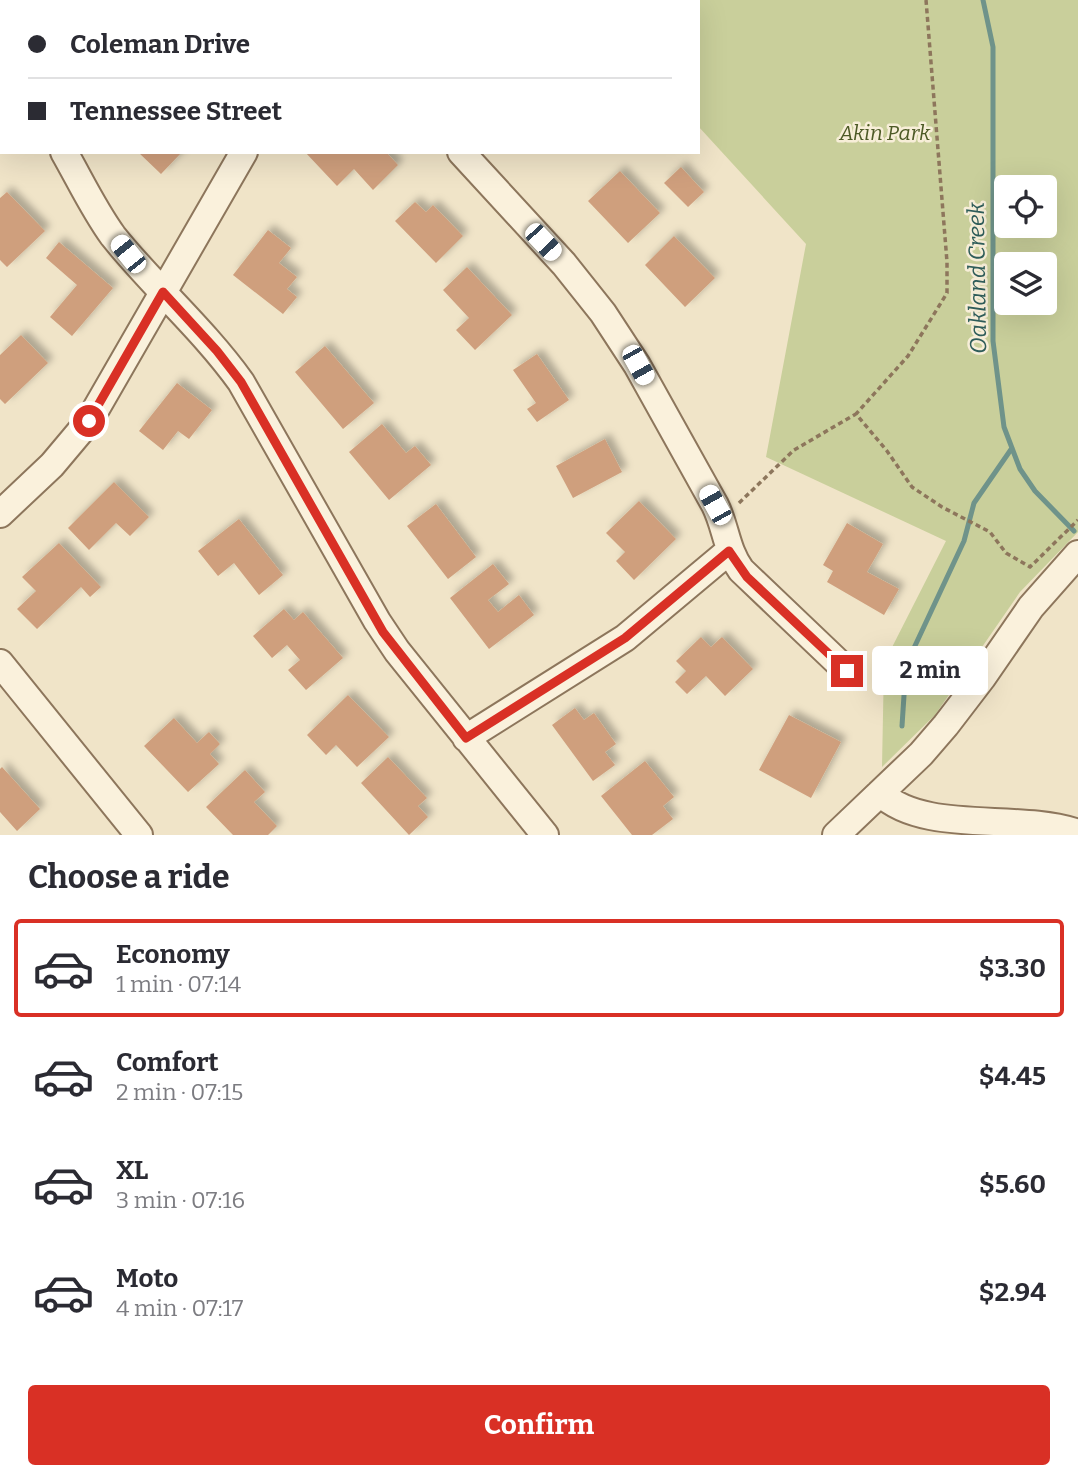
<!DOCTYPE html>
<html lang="en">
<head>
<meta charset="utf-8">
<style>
  :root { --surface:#fff; --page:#f2f2f3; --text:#2b2b33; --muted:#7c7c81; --line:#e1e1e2; --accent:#d93025 }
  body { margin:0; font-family:Bitter,serif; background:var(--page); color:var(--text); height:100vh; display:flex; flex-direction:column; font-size:26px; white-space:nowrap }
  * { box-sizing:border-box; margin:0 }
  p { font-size:23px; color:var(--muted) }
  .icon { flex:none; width:38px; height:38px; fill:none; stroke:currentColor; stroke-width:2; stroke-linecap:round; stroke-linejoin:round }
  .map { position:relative; height:835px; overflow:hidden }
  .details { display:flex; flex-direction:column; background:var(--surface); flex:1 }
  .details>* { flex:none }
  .hud { position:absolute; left:0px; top:0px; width:700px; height:154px; box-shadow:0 7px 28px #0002; display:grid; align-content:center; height:154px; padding:0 28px; background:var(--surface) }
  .buttons { position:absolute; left:994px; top:175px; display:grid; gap:14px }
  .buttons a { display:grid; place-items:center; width:63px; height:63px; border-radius:7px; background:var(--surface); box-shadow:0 7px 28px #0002; font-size:35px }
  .end { position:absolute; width:32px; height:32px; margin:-16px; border:9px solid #d93025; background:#fff; box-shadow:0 0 0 4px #fff }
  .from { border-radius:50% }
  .bubble { position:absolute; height:49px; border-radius:7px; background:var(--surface); box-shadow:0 7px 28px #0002; font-size:23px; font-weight:700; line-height:49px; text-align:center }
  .car { position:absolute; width:21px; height:42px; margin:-21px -10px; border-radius:9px; box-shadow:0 0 5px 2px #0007; background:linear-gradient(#fff 24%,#345 0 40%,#fff 0 76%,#345 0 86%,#fff 0) }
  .hud b { display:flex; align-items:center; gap:24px; height:66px; font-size:26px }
  .hud b+b { border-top:2px solid var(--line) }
  .hud i { width:18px; height:18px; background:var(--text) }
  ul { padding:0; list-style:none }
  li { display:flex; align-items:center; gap:21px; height:98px; margin:0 14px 10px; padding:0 14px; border:4px solid transparent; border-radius:7px }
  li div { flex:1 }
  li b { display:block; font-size:26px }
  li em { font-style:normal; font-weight:700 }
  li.active { border-color:var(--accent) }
  li>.icon { width:63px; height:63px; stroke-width:1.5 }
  h2 { padding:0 28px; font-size:32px; line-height:84px }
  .action { display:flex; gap:14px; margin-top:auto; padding:14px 28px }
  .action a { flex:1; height:80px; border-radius:7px; background:var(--accent); color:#fff; font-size:28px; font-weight:700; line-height:80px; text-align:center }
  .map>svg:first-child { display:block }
</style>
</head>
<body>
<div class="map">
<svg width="1078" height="835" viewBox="0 0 1078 835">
  <defs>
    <filter id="shadow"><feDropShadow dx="5.5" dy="-5.5" stdDeviation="3.5" flood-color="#0004"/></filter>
  </defs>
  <rect width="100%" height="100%" fill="#f0e4c8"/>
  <path fill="#c9cf9b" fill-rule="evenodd" d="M666,0H1078V532L1020,592L935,715L882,767L884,663L946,541L766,457L806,244L698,126V2H664ZM1006,187H1045V226H1006ZM1006,264H1045V303H1006Z"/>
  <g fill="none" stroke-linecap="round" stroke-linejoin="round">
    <path stroke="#6f938a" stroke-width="5" d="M983,0L993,47V341L1004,427L1020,469L1035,491L1074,531
      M902,726L906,665L964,541L974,503L1012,448"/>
  </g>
  <path fill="#cf9f7d" filter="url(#shadow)" d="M138,152H182L161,174Z
    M305,152H386L398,165L373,190L354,169L337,186Z
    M681,167L704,192L688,207L664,183Z
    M620,171L660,213L628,243L588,201Z
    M7,192L45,231L7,267L0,260V198Z
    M415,202L426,212L433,205L463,236L436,263L395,221Z
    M268,230L291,248L279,263L297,277L287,289L297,297L283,314L233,275Z
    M674,236L715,278L685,307L645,265Z
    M59,242L113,288L72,336L50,317L77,285L46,258Z
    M467,267L512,315L475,350L456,330L469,318L443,290Z
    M21,335L48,363L5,404L0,399V355Z
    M325,346L374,403L343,429L295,372Z
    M537,354L569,400L537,422L527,409L536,403L513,370Z
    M177,383L212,410L189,439L178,431L163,450L139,431Z
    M382,424L406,453L415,446L431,465L389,500L349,452Z
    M605,439L622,472L573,498L556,466Z
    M114,482L149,517L130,536L116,523L89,550L68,528Z
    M639,501L676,539L634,580L616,561L625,552L606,533Z
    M436,504L476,557L448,579L407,526Z
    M239,519L283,575L259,595L234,563L218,576L198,551Z
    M847,523L883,544L867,572L899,589L884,615L827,582L833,571L823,565Z
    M59,543L101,587L90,597L81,587L37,629L17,609L36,591L22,577Z
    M493,564L509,584L488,600L498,612L519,595L534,615L489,649L450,598Z
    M284,609L294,620L303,612L343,658L306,690L288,670L300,660L287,645L272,658L253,636Z
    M701,637L711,647L722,637L753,669L725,696L706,676L687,694L675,682L686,671L676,661Z
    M348,695L389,737L357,767L336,745L326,755L307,735Z
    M575,708L584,720L594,713L616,744L605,752L615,765L593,781L552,725Z
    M789,715L841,742L811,798L759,770Z
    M174,718L197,743L209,732L220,744L210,754L219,764L188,792L144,746Z
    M388,757L427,798L418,806L428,817L409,835L361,783Z
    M645,761L674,797L663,806L673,819L652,835H632L601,796Z
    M2,767L40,809L17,831L0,812V769Z
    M245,770L265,792L254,802L277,826L268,835H233L206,807Z"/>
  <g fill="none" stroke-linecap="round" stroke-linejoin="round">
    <g stroke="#8d765c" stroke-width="30">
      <path id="minor" d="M323,0L325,2
        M386,2L387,0
        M0,35L2,38
        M64,152C80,180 94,210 113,236C153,286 203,329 241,382L377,621L397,651L545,835
        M461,152L564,264L603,313L637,365L715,505C726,527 726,549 741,570L847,671
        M0,514L52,465L89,421L244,152
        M0,663L139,835
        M466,738L625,638L729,551
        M880,793C925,835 1017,812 1078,833
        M836,835L921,754L946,725L982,678L1031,607L1078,554"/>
    </g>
    <path stroke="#8d765c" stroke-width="3.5" stroke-dasharray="5 3.5" stroke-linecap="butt" d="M926,0L947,262V293L939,306L908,356L856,414L887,451L912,487L942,507L990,532L1006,553L1030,567L1078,520
      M739,503L794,450L856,414"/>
    <use href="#minor" stroke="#faf1dc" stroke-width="26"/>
  </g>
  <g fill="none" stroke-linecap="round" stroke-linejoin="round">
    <path stroke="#d93025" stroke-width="9" d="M89,421L163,292L217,351L241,382L383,632L466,738L625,638L729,551L747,577L847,671"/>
  </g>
  <g text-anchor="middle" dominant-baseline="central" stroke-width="5" stroke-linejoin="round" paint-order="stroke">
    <g font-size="21" font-style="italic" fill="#4d5a26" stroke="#f7eed8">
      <text x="885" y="133">Akin Park</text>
    </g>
    <g font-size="23" font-style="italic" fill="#2f5d5a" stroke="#f7eed8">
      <text transform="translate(977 278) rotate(-91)">Oakland Creek</text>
    </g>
  </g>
</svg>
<div class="buttons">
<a><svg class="icon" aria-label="locate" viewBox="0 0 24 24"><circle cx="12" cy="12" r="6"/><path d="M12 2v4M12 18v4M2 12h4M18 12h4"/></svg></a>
<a><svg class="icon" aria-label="layers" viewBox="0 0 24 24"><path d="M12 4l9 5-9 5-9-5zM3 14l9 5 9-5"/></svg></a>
</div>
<i class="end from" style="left:89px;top:421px"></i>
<i class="end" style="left:847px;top:671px"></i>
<div class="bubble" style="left:872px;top:646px;width:116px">2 min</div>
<i class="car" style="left:543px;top:242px;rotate:137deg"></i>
<i class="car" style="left:128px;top:254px;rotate:321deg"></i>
<i class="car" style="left:638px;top:365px;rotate:151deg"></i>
<i class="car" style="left:715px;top:505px;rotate:331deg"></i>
<div class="hud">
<b><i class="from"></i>Coleman Drive</b>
<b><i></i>Tennessee Street</b>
</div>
</div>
<section class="details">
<h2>Choose a ride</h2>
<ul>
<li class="active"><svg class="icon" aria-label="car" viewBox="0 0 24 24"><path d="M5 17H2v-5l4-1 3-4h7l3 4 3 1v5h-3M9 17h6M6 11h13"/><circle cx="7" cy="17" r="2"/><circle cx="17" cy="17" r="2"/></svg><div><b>Economy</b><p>1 min · 07:14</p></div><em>$3.30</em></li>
<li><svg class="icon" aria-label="car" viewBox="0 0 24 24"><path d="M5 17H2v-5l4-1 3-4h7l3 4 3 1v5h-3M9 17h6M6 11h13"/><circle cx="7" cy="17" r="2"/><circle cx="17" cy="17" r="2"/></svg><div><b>Comfort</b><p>2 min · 07:15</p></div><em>$4.45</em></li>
<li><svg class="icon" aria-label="car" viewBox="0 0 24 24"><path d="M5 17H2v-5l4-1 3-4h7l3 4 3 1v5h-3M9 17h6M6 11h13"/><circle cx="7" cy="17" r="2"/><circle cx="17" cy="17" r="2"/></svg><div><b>XL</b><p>3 min · 07:16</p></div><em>$5.60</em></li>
<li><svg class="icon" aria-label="car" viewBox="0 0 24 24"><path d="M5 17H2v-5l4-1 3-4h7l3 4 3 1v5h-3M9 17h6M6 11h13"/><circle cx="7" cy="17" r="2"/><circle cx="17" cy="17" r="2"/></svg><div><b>Moto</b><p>4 min · 07:17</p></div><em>$2.94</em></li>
</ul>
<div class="action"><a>Confirm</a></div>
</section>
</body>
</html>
